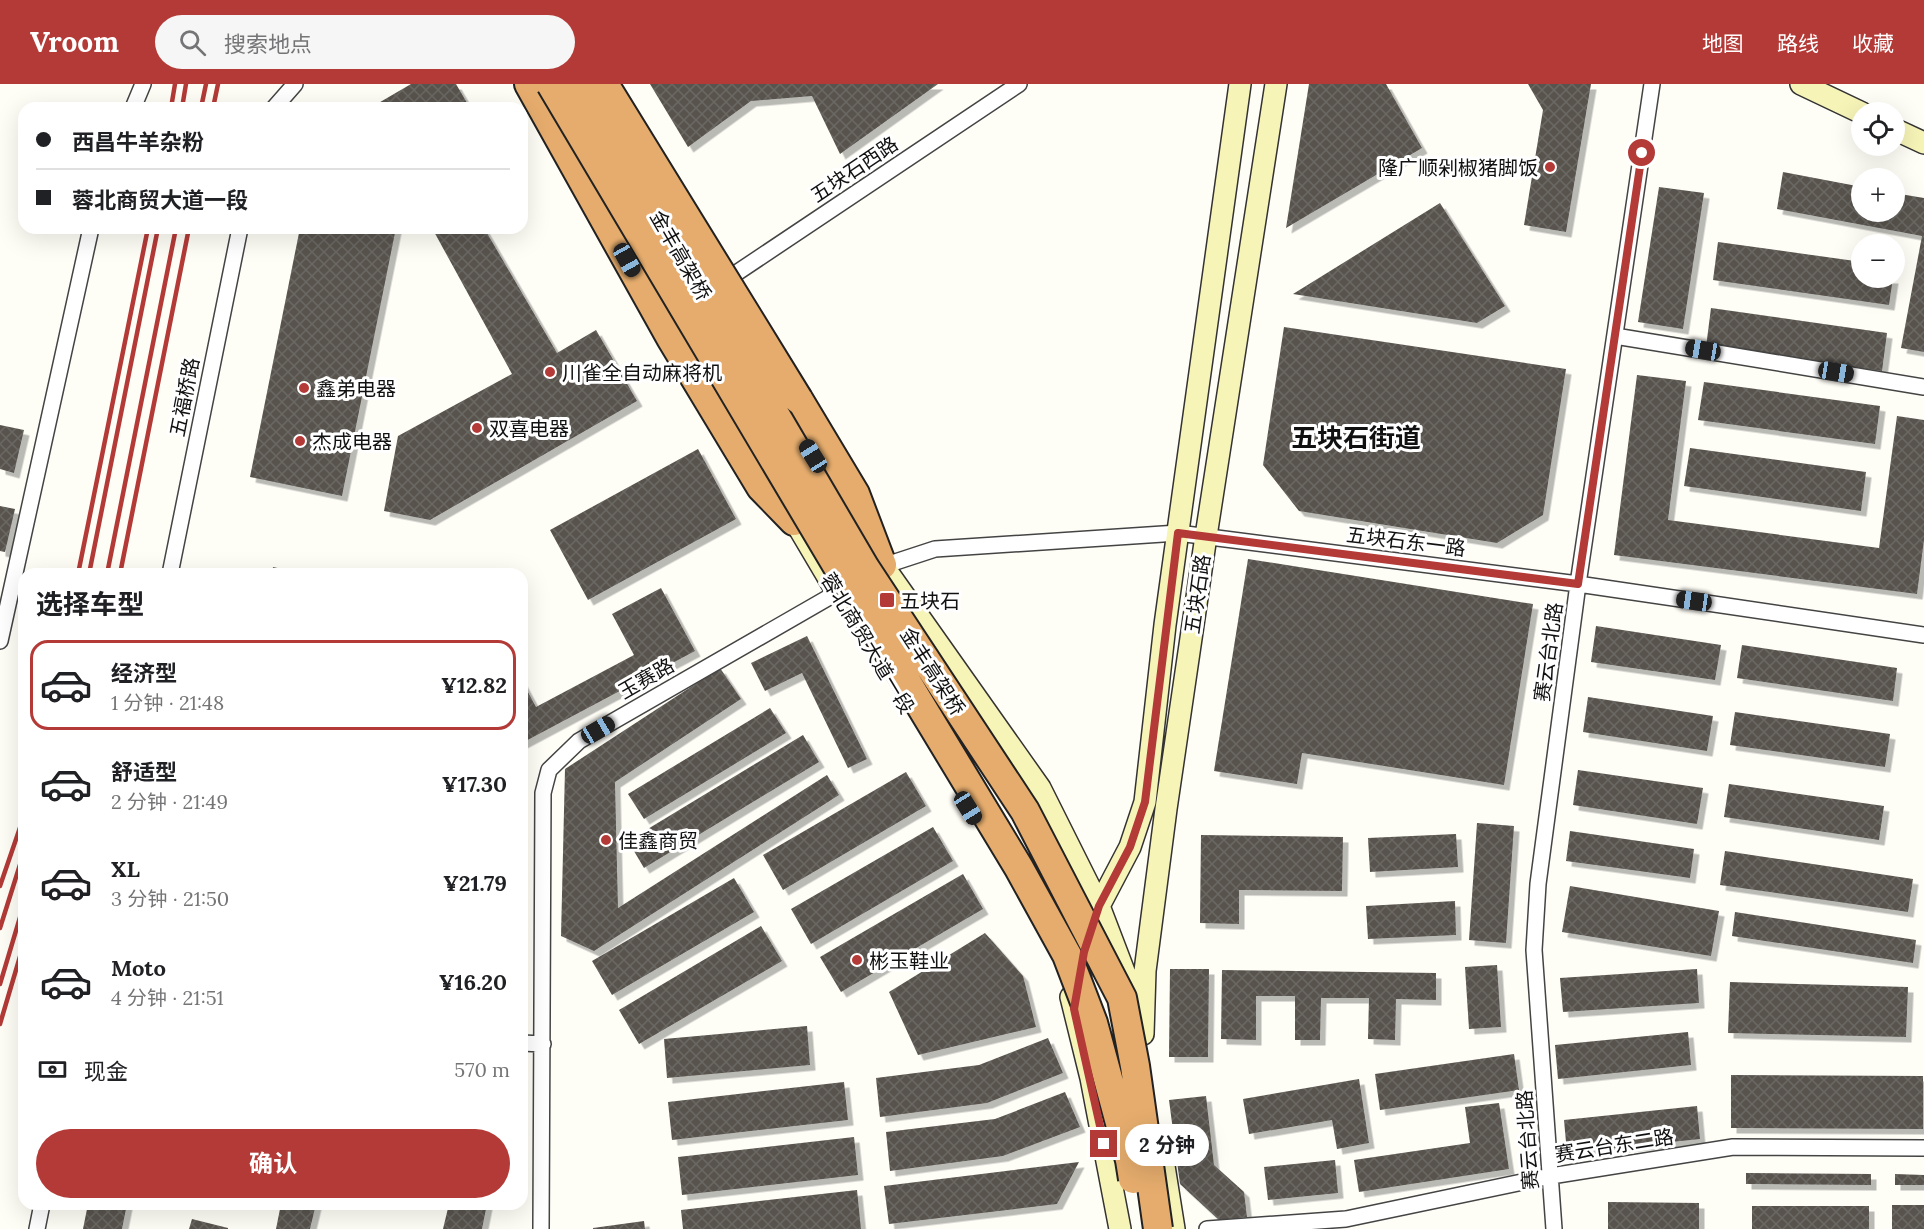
<!DOCTYPE html>
<html lang="zh">
<head>
<meta charset="utf-8">
<style>
  :root { --surface:#fff; --page:#f6f6f6; --text:#202124; --muted:#757577; --line:#e0e0e0; --accent:#b33a37 }
  body { margin:0; font-family:Lora,"Noto Sans SC",serif; background:var(--page); color:var(--text); height:100vh; display:flex; flex-direction:column; font-size:22px; white-space:nowrap }
  * { box-sizing:border-box; margin:0 }
  p { font-size:20px; color:var(--muted) }
  .icon { flex:none; width:33px; height:33px; fill:none; stroke:currentColor; stroke-width:2; stroke-linecap:round; stroke-linejoin:round }
  .map { position:relative; flex:1; overflow:hidden }
  .details { position:absolute; left:18px; top:484px; width:510px; height:642px; display:flex; flex-direction:column; background:var(--surface); border-radius:18px; box-shadow:0 6px 24px #0002 }
  .details>* { flex:none }
  .top-card { position:absolute; left:18px; top:18px; width:510px; height:132px; border-radius:18px; box-shadow:0 6px 24px #0002; display:grid; align-content:center; height:132px; padding:0 18px; background:var(--surface) }
  .controls { position:absolute; left:1851px; top:18px; display:grid; gap:12px }
  .controls a { display:grid; place-items:center; width:54px; height:54px; border-radius:50%; background:var(--surface); box-shadow:0 6px 24px #0002; font-size:30px }
  .end { position:absolute; width:27px; height:27px; margin:-14px; border:8px solid #b33a37; background:#fff; box-shadow:0 0 0 3px #fff }
  .from { border-radius:50% }
  .bubble { position:absolute; height:42px; border-radius:21px; background:var(--surface); box-shadow:0 6px 24px #0002; font-size:20px; font-weight:700; line-height:42px; text-align:center }
  .car { position:absolute; width:18px; height:36px; margin:-18px -9px; border-radius:8px; box-shadow:0 0 4px 2px #0007; background:linear-gradient(#222 24%,#8ab4d8 0 40%,#222 0 76%,#8ab4d8 0 86%,#222 0) }
  .top-card b { display:flex; align-items:center; gap:21px; height:57px; font-size:22px }
  .top-card b+b { border-top:2px solid var(--line) }
  .top-card i { width:15px; height:15px; background:var(--text) }
  ul { padding:0; list-style:none }
  li { display:flex; align-items:center; gap:18px; height:90px; margin:0 12px 9px; padding:0 6px; border:3px solid transparent; border-radius:18px }
  li div { flex:1 }
  li b { display:block; font-size:22px }
  li em { font-style:normal; font-weight:700 }
  li.selected { border-color:var(--accent) }
  li>.icon { width:54px; height:54px; stroke-width:1.5 }
  h2 { padding:0 18px; font-size:27px; line-height:72px }
  .pay { display:flex; align-items:center; gap:15px; height:66px; padding:0 18px; font-size:22px }
  .pay p { margin-inline-start:auto }
  .primary-button { display:flex; gap:12px; margin-top:auto; padding:12px 18px }
  .primary-button a { flex:1; height:69px; border-radius:36px; background:var(--accent); color:#fff; font-size:24px; font-weight:700; line-height:69px; text-align:center }
  header { display:flex; align-items:center; gap:36px; box-sizing:border-box; height:84px; padding:0 30px; background:var(--accent); color:#fff }
  header strong { font-size:28px }
  nav { display:flex; gap:33px; margin-inline-start:auto; font-size:21px }
  .search { width:420px; height:54px; background:var(--page); display:flex; align-items:center; gap:15px; box-sizing:border-box; padding:0 21px; border-radius:33px; color:var(--muted); font-size:22px }
  .map>svg:first-child { display:block }
</style>
</head>
<body>
<header>
<strong>Vroom</strong>
<div class="search"><svg class="icon" aria-label="search" viewBox="0 0 24 24"><circle cx="10" cy="10" r="6"/><path d="M15 15l6 6"/></svg>搜索地点</div>
<nav><a>地图</a><a>路线</a><a>收藏</a></nav>
</header>
<div class="map">
<svg width="1924" height="1145" viewBox="0 0 1924 1145">
  <defs>
    <pattern id="building-cross-hatch" width="8" height="8" patternUnits="userSpaceOnUse" patternTransform="scale(1.5)"><rect width="8" height="8" fill="#58534e"/><path d="M0 0l8 8M0 8l8-8" fill="none" stroke="#6b6763"/></pattern>
    <filter id="shadow"><feDropShadow dx="5.5" dy="5.5" stdDeviation="0" flood-color="#0004"/></filter>
  </defs>
  <rect width="100%" height="100%" fill="#fefdf6"/>
  <path fill="url(#building-cross-hatch)" filter="url(#shadow)" d="M411,0H456L470,24H370Z
    M650,0H938L840,70L812,12L751,17L688,63Z
    M1309,0H1386L1422,64L1286,144Z
    M1528,0H1591L1566,148L1524,141L1543,26Z
    M1783,88L1862,103V128H1894V109L1924,114V268L1901,264L1922,152L1777,125Z
    M1659,103L1704,109L1683,245L1638,238Z
    M1440,119L1505,222L1477,239L1293,210Z
    M300,144H396L342,412L250,393Z
    M432,144H484L557,269L596,246L637,317L430,436L384,427L398,352L512,290Z
    M1718,158L1862,178V194H1893L1889,221L1713,196Z
    M1711,224L1887,249L1882,287L1706,263Z
    M1284,243L1566,285L1543,431L1497,459L1299,427L1263,381Z
    M1637,291L1686,297L1668,436L1879,464L1897,332L1924,336V456L1917,510L1614,471Z
    M1704,298L1880,322L1875,360L1698,336Z
    M0,341L24,346L14,389L0,385Z
    M1690,364L1866,388L1861,427L1684,402Z
    M698,365L736,435L588,516L550,446Z
    M0,422L15,425L5,468L0,467Z
    M1248,475L1533,520L1504,701L1302,669L1297,700L1214,687Z
    M273,483L304,490H272Z
    M661,504L695,567L522,659V597L536,623L634,571L612,530Z
    M1596,542L1721,561L1715,596L1591,578Z
    M807,552L867,675L848,684L802,589L765,607L751,579Z
    M1742,561L1897,584L1893,617L1737,594Z
    M720,584L741,615L615,698L618,824L827,691L839,711L594,867L561,852L565,685Z
    M1588,613L1713,632L1707,667L1583,648Z
    M770,624L786,649L644,735L628,710Z
    M1735,628L1890,650L1885,683L1730,661Z
    M803,651L819,678L644,784L628,757Z
    M1578,686L1703,704L1697,740L1573,721Z
    M906,688L926,722L783,806L763,771Z
    M1729,700L1884,722L1879,756L1724,733Z
    M1477,739L1514,742L1506,859L1469,856Z
    M933,743L953,777L811,860L791,825Z
    M1570,747L1694,765L1690,794L1566,777Z
    M1456,750L1458,783L1370,788L1368,754Z
    M1201,751L1343,753L1342,807L1239,806V840L1200,839Z
    M1725,767L1913,795L1908,828L1720,801Z
    M963,790L983,825L841,908L820,873Z
    M734,794L754,828L612,911L592,877Z
    M1570,802L1719,827L1711,872L1562,848Z
    M1455,817L1456,851L1368,855L1366,822Z
    M1735,828L1916,856L1913,879L1732,852Z
    M761,842L782,877L639,960L619,926Z
    M985,849L1023,892L1036,943L918,971L889,908Z
    M1497,881L1501,943L1469,945L1465,883Z
    M1170,885H1209L1208,973H1169Z
    M1697,885L1699,919L1563,928L1560,894Z
    M1222,886L1436,889V916L1396,915L1395,956L1368,955L1369,914H1321L1320,956H1295V912H1256V956L1221,955Z
    M1730,898L1908,903L1906,953L1728,949Z
    M807,942L810,981L667,994L664,955Z
    M1688,948L1691,981L1558,995L1555,961Z
    M1048,954L1063,989L987,1019L880,1033L876,994L979,981Z
    M1514,970L1519,1006L1380,1026L1375,990Z
    M1731,991L1923,992V1045L1731,1044Z
    M1359,995L1369,1059L1337,1065L1332,1036L1249,1050L1243,1015Z
    M844,998L848,1036L672,1056L668,1018Z
    M1065,1008L1080,1043L1003,1072L890,1087L886,1048L995,1035Z
    M1206,1012L1214,1081L1244,1108L1247,1133L1219,1136L1180,1100L1169,1016Z
    M1499,1019L1509,1085L1359,1108L1354,1076L1470,1059L1465,1023Z
    M1697,1022L1700,1055L1567,1069L1564,1036Z
    M854,1053L858,1091L682,1111L678,1073Z
    M1335,1076L1338,1109L1268,1116L1264,1083Z
    M1079,1078L1057,1120L889,1140L884,1102Z
    M1746,1089L1871,1090V1101L1746,1100Z
    M1895,1090L1924,1091V1101H1895Z
    M857,1106L861,1145H683L681,1126Z
    M1608,1118L1699,1119V1145H1608Z
    M88,1120H127L122,1145H83Z
    M281,1120H316L310,1145H276Z
    M449,1120H487L482,1145H443Z
    M1892,1121H1924V1145H1892Z
    M1752,1122H1869V1145H1752Z
    M192,1135L228,1144V1145H189Z
    M644,1137L645,1145H593V1144Z"/>
  <g fill="none" stroke-linecap="round" stroke-linejoin="round">
    <g stroke="#444" stroke-width="18">
      <path id="street" d="M133,24L143,0
        M274,24L295,0
        M720,200L1019,0
        M1615,252L1924,303
        M877,484L935,465L1178,449L1578,500L1924,551
        M170,490L240,144
        M0,557L91,144
        M522,959L543,960
        M37,1145L42,1120
        M541,1145L543,709L549,686L579,657L852,500
        M1207,1145L1346,1135L1551,1092L1733,1063L1924,1064
        M1554,1145L1534,866L1538,800L1578,500L1652,0"/>
    </g>
    <g stroke="#333" stroke-width="24">
      <path id="secondary" d="M1801,0L1862,29
        M1894,45L1924,59
        M787,424L832,500
        M874,469L1040,704L1099,822L1133,911
        M1079,901L1084,868L1099,822L1130,763L1145,718L1165,541L1240,0
        M1071,913L1091,994L1120,1145
        M1143,950L1145,887L1166,725L1206,452L1276,0
        M1160,1057L1174,1145"/>
    </g>
    <g stroke="#222" stroke-width="32">
      <path id="highway" d="M529,0L671,254L761,403L794,437
        M798,315L855,410L882,481"/>
    </g>
    <use href="#street" stroke="#fff" stroke-width="15"/>
    <use href="#secondary" stroke="#f7f4b8" stroke-width="21"/>
    <use href="#highway" stroke="#e5ac6d" stroke-width="28"/>
    <path stroke="#b33a37" stroke-width="4.5" d="M171,24L175,0
      M182,24L186,0
      M201,24L206,0
      M213,24L218,0
      M78,490L148,144
      M89,490L158,144
      M107,490L176,144
      M120,490L189,144
      M0,802L24,732
      M0,844L24,768
      M0,900L24,820
      M0,940L24,859"/>
    <g stroke="#222" stroke-width="32" stroke-linecap="butt">
      <path id="highway-bridge" d="M551,0L898,584L1019,784L1067,871L1093,939L1130,1076L1133,1095
        M581,0L865,484L1025,727L1122,914L1135,982L1158,1145
        M604,0L798,315"/>
    </g>
    <use href="#highway-bridge" stroke="#e5ac6d" stroke-width="28"/>
  </g>
  <g fill="none" stroke-linecap="round" stroke-linejoin="round">
    <path stroke="#b33a37" stroke-width="8" d="M1104,1060L1074,925L1084,868L1099,822L1130,763L1145,718L1178,449L1578,500L1642,69"/>
  </g>
  <g fill="#b33a37" stroke="#fff" stroke-width="2">
    <circle cx="1550" cy="83" r="6"/>
    <circle cx="550" cy="288" r="6"/>
    <circle cx="304" cy="304" r="6"/>
    <circle cx="477" cy="344" r="6"/>
    <circle cx="300" cy="357" r="6"/>
    <rect x="879" y="508" width="16" height="16" rx="3"/>
    <circle cx="606" cy="756" r="6"/>
    <circle cx="857" cy="876" r="6"/>
  </g>
  <g text-anchor="middle" dominant-baseline="central" stroke-width="6" stroke-linejoin="round" paint-order="stroke">
    <g font-size="20" fill="#111" stroke="#fff" text-anchor="start">
      <text x="1538" y="83" text-anchor="end">隆广顺剁椒猪脚饭</text>
      <text x="562" y="288">川雀全自动麻将机</text>
      <text x="316" y="304">鑫弟电器</text>
      <text x="489" y="344">双喜电器</text>
      <text x="312" y="357">杰成电器</text>
      <text x="900" y="516">五块石</text>
      <text x="618" y="756">佳鑫商贸</text>
      <text x="869" y="876">彬玉鞋业</text>
    </g>
    <g font-size="20" fill="#111" stroke="#fff">
      <text transform="translate(854 85) rotate(-34)">五块石西路</text>
      <text transform="translate(681 171) rotate(60)">金丰高架桥</text>
      <text transform="translate(184 313) rotate(-79)">五福桥路</text>
      <text transform="translate(1406 457) rotate(7)">五块石东一路</text>
      <text transform="translate(1197 510) rotate(-82)">五块石路</text>
      <text transform="translate(868 559) rotate(59)">蓉北商贸大道一段</text>
      <text transform="translate(1548 568) rotate(-82)">赛云台北路</text>
      <text transform="translate(933 587) rotate(57)">金丰高架桥</text>
      <text transform="translate(646 594) rotate(-30)">玉赛路</text>
      <text transform="translate(1527 1056) rotate(-94)">赛云台北路</text>
      <text transform="translate(1614 1061) rotate(-9)">赛云台东二路</text>
    </g>
    <g font-size="26" font-weight="bold" fill="#111" stroke="#fff">
      <text x="1356" y="353">五块石街道</text>
    </g>
  </g>
</svg>
<div class="controls">
<a><svg class="icon" aria-label="locate" viewBox="0 0 24 24"><circle cx="12" cy="12" r="6"/><path d="M12 2v4M12 18v4M2 12h4M18 12h4"/></svg></a>
<a>+</a>
<a>−</a>
</div>
<i class="end from" style="left:1642px;top:69px"></i>
<i class="end" style="left:1104px;top:1060px"></i>
<div class="bubble" style="left:1125px;top:1040px;width:84px">2 分钟</div>
<i class="car" style="left:627px;top:176px;rotate:151deg"></i>
<i class="car" style="left:1703px;top:266px;rotate:280deg"></i>
<i class="car" style="left:1836px;top:288px;rotate:99deg"></i>
<i class="car" style="left:813px;top:372px;rotate:328deg"></i>
<i class="car" style="left:1694px;top:517px;rotate:278deg"></i>
<i class="car" style="left:598px;top:646px;rotate:60deg"></i>
<i class="car" style="left:968px;top:724px;rotate:148deg"></i>
<div class="top-card">
<b><i class="from"></i>西昌牛羊杂粉</b>
<b><i></i>蓉北商贸大道一段</b>
</div>
<section class="details">
<h2>选择车型</h2>
<ul>
<li class="selected"><svg class="icon" aria-label="car" viewBox="0 0 24 24"><path d="M5 17H2v-5l4-1 3-4h7l3 4 3 1v5h-3M9 17h6M6 11h13"/><circle cx="7" cy="17" r="2"/><circle cx="17" cy="17" r="2"/></svg><div><b>经济型</b><p>1 分钟 · 21:48</p></div><em>¥12.82</em></li>
<li><svg class="icon" aria-label="car" viewBox="0 0 24 24"><path d="M5 17H2v-5l4-1 3-4h7l3 4 3 1v5h-3M9 17h6M6 11h13"/><circle cx="7" cy="17" r="2"/><circle cx="17" cy="17" r="2"/></svg><div><b>舒适型</b><p>2 分钟 · 21:49</p></div><em>¥17.30</em></li>
<li><svg class="icon" aria-label="car" viewBox="0 0 24 24"><path d="M5 17H2v-5l4-1 3-4h7l3 4 3 1v5h-3M9 17h6M6 11h13"/><circle cx="7" cy="17" r="2"/><circle cx="17" cy="17" r="2"/></svg><div><b>XL</b><p>3 分钟 · 21:50</p></div><em>¥21.79</em></li>
<li><svg class="icon" aria-label="car" viewBox="0 0 24 24"><path d="M5 17H2v-5l4-1 3-4h7l3 4 3 1v5h-3M9 17h6M6 11h13"/><circle cx="7" cy="17" r="2"/><circle cx="17" cy="17" r="2"/></svg><div><b>Moto</b><p>4 分钟 · 21:51</p></div><em>¥16.20</em></li>
</ul>
<div class="pay"><svg class="icon" aria-label="cash" viewBox="0 0 24 24"><path d="M3 7h18v10H3z"/><circle cx="12" cy="12" r="2"/></svg>现金<p>570 m</p></div>
<div class="primary-button"><a>确认</a></div>
</section>
</div>
</body>
</html>
